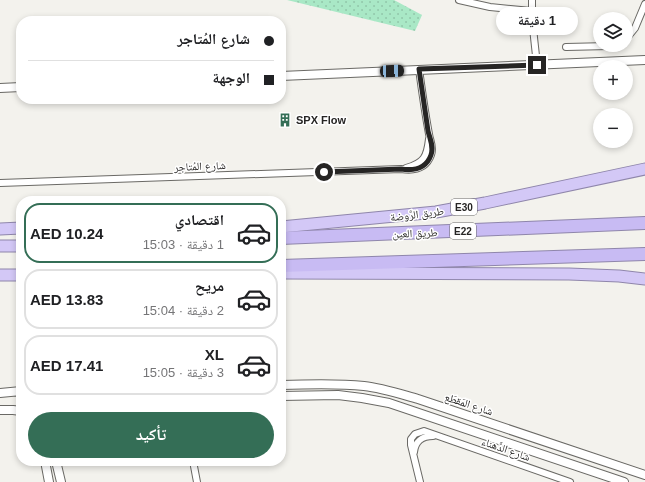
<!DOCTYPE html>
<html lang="ar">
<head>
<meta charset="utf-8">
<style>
  :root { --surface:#fff; --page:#f2f2f2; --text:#202124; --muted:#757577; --line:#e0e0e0; --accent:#346e56 }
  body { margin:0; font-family:Helvetica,"Noto Naskh Arabic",sans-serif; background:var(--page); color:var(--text); direction:rtl; height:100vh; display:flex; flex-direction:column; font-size:15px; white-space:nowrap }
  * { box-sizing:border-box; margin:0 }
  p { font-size:13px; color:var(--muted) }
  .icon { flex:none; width:22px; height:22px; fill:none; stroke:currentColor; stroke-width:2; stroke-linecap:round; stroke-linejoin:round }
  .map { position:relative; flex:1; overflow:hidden; direction:ltr }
  .panel { position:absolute; left:16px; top:196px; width:270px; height:270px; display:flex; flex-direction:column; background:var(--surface); border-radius:16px; box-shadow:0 2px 6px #0003; direction:rtl }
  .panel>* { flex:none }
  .banner { position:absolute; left:16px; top:16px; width:270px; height:88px; border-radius:16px; box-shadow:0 2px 6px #0003; direction:rtl; display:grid; align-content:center; height:88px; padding:0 12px; background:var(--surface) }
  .fabs { position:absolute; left:593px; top:12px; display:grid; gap:8px }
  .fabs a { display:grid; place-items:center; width:40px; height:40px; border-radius:50%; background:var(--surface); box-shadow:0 2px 6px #0003; font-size:20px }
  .end { position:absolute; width:18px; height:18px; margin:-9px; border:5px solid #262524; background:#fff; box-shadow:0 0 0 2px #fff }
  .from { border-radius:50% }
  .bubble { position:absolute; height:28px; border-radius:14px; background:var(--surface); box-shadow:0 2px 6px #0003; font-size:13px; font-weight:700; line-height:28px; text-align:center; direction:rtl }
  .car { position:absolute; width:12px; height:24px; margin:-12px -6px; border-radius:5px; box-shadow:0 0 3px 1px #0007; background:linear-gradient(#222 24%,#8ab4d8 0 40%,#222 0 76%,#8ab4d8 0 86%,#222 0) }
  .banner b { display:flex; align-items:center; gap:14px; height:38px; font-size:15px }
  .banner b+b { border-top:1px solid var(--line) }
  .banner i { width:10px; height:10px; background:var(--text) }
  ul { padding:7px 0 0; list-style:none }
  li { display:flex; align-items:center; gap:12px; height:60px; margin:0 8px 6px; padding:0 4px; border:2px solid var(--line); border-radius:16px }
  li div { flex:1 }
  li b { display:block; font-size:15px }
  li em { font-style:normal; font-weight:700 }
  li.active { border-color:var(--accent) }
  li>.icon { width:36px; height:36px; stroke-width:1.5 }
  .primary-button { display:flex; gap:8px; margin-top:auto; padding:8px 12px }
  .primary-button a { flex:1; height:46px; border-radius:24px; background:var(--accent); color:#fff; font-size:16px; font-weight:700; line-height:46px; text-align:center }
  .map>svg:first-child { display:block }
</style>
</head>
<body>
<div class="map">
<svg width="645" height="482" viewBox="0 0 645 482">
  <defs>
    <pattern id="park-dots" width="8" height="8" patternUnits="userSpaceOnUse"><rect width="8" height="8" fill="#a9e8c6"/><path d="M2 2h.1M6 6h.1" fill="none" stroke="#91c7aa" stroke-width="1.8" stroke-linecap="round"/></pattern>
  </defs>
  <rect width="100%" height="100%" fill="#f3f2ed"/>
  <path fill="url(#park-dots)" d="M287,0H394L422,15L415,31Z"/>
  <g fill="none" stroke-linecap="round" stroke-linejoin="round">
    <g stroke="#6a6965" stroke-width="8">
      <path id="minor" d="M459,0L490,7L531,11
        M532,0V19L537,65
        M626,39L635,28L645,4
        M566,47L609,46L615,45
        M406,168C424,163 427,157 429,139
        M0,183L401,169C414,171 426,169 431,155C434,147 430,141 429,134C425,113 422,91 419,69
        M414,452C415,442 422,436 433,436
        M193,461L197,482
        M420,482L411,445V439L415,434L424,431L570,482"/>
    </g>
    <g stroke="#6a6965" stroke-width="10">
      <path id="tertiary" d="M281,76L645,60
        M0,88L21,87
        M281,385C309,384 337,383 364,386C382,388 400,394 418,399L645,475
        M0,393L21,391
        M21,396V401
        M281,396L338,395L362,398L389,403L624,482
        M0,410H13L21,411
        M45,461L49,482
        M56,461L61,482"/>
    </g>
    <g stroke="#8f86ab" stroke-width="13">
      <path id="trunk" d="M281,227L436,212L485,203L645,169
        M0,229L21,228
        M0,246H21
        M281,273L569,274L619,276L645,279
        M0,275H21"/>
    </g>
    <g stroke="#8f86ab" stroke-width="14">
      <path id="motorway" d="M281,238L645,223
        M281,266L645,254"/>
    </g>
    <use href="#minor" stroke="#fff" stroke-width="6"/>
    <use href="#tertiary" stroke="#fff" stroke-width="8"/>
    <use href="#trunk" stroke="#d3c8f6" stroke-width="11"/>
    <use href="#motorway" stroke="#c8bbf3" stroke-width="12"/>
  </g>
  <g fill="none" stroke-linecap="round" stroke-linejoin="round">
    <path stroke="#262524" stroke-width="5" d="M324,172L401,169C414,171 426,169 431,155C434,147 430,139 428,131C425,110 422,90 419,69L537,65"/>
  </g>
  <defs>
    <g id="building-bare" transform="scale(1.08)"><path d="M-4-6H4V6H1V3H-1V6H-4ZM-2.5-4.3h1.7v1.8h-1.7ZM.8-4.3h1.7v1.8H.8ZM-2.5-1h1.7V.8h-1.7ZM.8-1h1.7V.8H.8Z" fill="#346e56" stroke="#fff" stroke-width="2.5" paint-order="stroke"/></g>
  </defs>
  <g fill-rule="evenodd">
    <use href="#building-bare" x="285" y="120"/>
  </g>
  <g text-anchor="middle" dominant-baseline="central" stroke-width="3" stroke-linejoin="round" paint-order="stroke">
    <g fill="#fff" stroke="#676666" stroke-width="1">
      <rect x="451" y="199" width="26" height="16" rx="3"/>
      <rect x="450" y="223" width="26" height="16" rx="3"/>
    </g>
    <g font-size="10" font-weight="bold" fill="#262524">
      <text x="464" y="207">E30</text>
      <text x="463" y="231">E22</text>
    </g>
    <g font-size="11" font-weight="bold" fill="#262524" stroke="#fff" text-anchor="start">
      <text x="296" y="120">SPX Flow</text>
    </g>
    <g font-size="11" fill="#262524" stroke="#fff">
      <text transform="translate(200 166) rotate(-2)">شارع المُتاجر</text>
      <text transform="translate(417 214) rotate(-7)">طريق الرَّوضة</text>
      <text transform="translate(415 233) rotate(-2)">طريق العين</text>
      <text transform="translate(469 404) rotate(18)">شارع المَقطَع</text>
      <text transform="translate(506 449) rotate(19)">شارع الدَّهناء</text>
    </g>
  </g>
</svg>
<div class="fabs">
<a><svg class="icon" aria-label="layers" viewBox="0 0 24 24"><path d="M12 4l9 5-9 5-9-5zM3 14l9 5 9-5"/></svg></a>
<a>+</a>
<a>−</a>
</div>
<i class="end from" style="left:324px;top:172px"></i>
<i class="end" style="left:537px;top:65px"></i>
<div class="bubble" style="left:496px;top:7px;width:82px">1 دقيقة</div>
<i class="car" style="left:392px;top:71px;rotate:88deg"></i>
<div class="banner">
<b><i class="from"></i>شارع المُتاجر</b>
<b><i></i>الوجهة</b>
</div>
<section class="panel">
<ul>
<li class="active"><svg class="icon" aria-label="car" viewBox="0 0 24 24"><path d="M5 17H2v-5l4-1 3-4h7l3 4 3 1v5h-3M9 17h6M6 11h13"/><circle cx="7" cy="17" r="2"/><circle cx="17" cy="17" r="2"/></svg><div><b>اقتصادي</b><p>1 دقيقة · 15:03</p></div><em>AED 10.24</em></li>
<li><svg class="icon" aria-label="car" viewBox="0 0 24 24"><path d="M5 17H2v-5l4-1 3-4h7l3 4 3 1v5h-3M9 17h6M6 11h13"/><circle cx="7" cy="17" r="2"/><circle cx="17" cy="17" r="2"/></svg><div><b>مريح</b><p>2 دقيقة · 15:04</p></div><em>AED 13.83</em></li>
<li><svg class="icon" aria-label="car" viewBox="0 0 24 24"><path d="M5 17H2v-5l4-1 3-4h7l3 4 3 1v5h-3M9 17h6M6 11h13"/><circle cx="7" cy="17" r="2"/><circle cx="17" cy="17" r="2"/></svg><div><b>XL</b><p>3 دقيقة · 15:05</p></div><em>AED 17.41</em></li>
</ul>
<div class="primary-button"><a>تأكيد</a></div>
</section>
</div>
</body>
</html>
